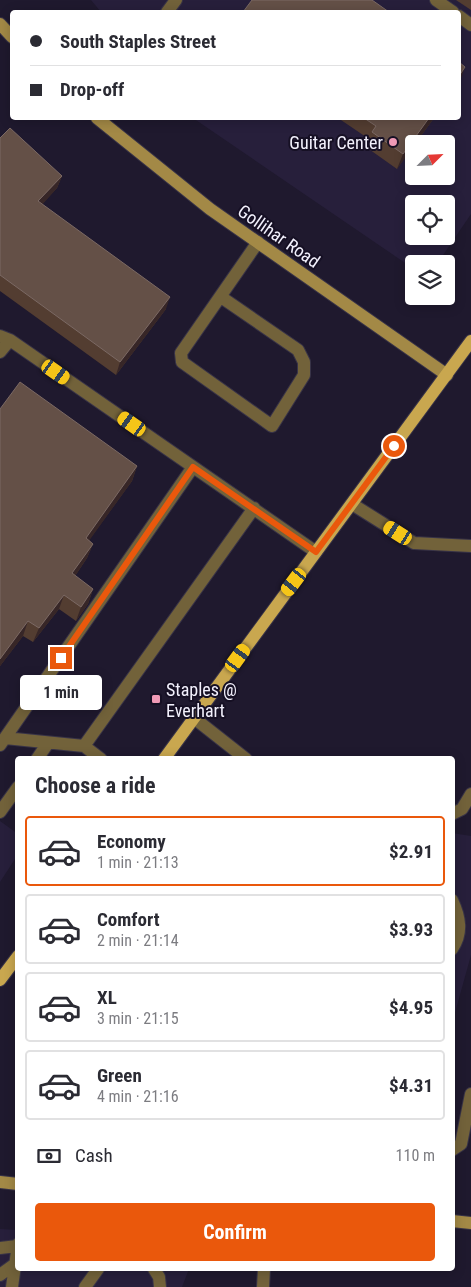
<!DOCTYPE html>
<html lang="en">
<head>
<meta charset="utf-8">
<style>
  :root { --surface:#fff; --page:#f2f2f3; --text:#2b2b33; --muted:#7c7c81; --line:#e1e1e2; --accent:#ea580c }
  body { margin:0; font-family:"Roboto Condensed",sans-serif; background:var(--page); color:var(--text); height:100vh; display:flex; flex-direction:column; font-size:19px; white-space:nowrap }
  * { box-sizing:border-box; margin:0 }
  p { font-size:16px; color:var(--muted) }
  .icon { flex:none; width:28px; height:28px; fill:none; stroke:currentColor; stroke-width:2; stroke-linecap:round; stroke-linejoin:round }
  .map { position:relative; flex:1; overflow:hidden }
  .panel { position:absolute; left:15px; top:756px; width:440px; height:515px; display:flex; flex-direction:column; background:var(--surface); border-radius:5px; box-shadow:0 2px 12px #0003 }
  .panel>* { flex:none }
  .hud { position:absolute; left:10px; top:10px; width:451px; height:110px; border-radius:5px; box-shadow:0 2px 12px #0003; display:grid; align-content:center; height:110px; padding:0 20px; background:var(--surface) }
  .needle { width:32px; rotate:66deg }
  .controls { position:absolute; left:405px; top:135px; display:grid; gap:10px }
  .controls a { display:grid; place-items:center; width:50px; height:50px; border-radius:5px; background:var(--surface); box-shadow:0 2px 12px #0003; font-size:25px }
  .end { position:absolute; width:22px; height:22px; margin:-11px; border:6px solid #ea580c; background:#fff; box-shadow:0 0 0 2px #fff }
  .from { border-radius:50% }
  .bubble { position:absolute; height:35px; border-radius:5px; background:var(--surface); box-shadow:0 2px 12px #0003; font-size:16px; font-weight:700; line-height:35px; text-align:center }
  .car { position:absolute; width:15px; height:30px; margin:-15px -8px; border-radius:6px; box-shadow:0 0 4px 1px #0007; background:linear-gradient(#f5c518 24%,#345 0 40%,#f5c518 0 76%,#345 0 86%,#f5c518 0) }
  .hud b { display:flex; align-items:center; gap:18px; height:48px; font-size:19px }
  .hud b+b { border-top:1px solid var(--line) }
  .hud i { width:12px; height:12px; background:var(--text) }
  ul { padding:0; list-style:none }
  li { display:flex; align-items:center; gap:15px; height:70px; margin:0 10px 8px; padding:0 10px; border:2px solid var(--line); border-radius:5px }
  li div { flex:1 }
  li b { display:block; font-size:19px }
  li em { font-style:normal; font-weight:700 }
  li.active { border-color:var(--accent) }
  li>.icon { width:45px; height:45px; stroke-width:1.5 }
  h2 { padding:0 20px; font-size:22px; line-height:60px }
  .pay { display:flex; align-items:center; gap:12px; height:55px; padding:0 20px; font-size:19px }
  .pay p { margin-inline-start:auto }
  .cta { display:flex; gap:10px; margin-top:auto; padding:10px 20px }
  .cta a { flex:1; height:58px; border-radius:5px; background:var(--accent); color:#fff; font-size:20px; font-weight:700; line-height:58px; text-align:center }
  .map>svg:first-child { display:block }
</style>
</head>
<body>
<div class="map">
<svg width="471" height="1287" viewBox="0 0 471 1287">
  <rect width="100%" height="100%" fill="#1f192e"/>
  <path fill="#271f3b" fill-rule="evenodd" d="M91,0H471V214L437,264H414V269L193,118H459V12H101ZM414,144H446V176H414ZM414,204H446V236H414Z
    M0,821L18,834L17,856L0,882Z
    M452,833L471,836V955L453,1020Z
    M0,1229L17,1230L18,1269H189L182,1287H0Z"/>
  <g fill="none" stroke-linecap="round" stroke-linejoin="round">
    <g stroke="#383347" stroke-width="14">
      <path id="service" d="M436,0L453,12
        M167,12L176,0
        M459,16L471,25
        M221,297L298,350L304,362V375L272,426L182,362L181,353L258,242
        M0,336L10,340L316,552
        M0,352L10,340
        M352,504L414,543L471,546
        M194,718L246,759
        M5,738L84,746L101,759
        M0,745L193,467
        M84,746L254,508
        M37,759L48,743
        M0,812L18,787
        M452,814L462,809L471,794
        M452,900C460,917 463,933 452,949
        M452,1150L461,1144L471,1094
        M0,1248L17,1246
        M154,1269L159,1277L160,1287
        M0,1275L15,1264
        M12,1287L18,1244
        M85,1287L98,1269"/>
    </g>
    <g stroke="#383347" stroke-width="14">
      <path id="minor" d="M263,1287L264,1269"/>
    </g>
    <g stroke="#383347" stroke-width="14">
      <path id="secondary" d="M0,24L12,37
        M97,118L210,209L447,375
        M0,1182L18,1184
        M452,1221L471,1223"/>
    </g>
    <g stroke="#383347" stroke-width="14">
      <path id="primary" d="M164,759L471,341
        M0,980L18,956"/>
    </g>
    <use href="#service" stroke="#72623a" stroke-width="12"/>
    <use href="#minor" stroke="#72623a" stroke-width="12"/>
    <use href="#secondary" stroke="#a38946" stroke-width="12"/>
    <use href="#primary" stroke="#c9a74f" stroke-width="12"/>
  </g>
  <path fill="#533d31" d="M456,0H471V10Z
    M338,118H434L415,144H414L397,169L366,147L369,139Z
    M0,138L62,176L57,188L42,204L166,309L116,375L0,291Z
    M0,409L137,466L132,481L89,540L93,544L87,558L75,576L93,589L88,604L76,621L59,609L33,642L23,636L0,666Z"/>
  <path fill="#372627" d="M465,67L460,81L459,83V76Z
    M429,118H434L415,144H414V146L397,169L403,154Z
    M62,176L57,188L34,214L38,201Z
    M170,297L166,309L116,375L120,362Z
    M137,466L132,481L81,552L86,538Z
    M93,544L87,558L67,588L72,573Z
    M93,589L88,604L76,621L81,607Z
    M64,595L59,609L33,642L39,628Z
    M28,621L23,636L0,666V659Z"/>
  <path fill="#645047" stroke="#7b6964" d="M252,0H372L389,12H243Z
    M459,62L465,67L459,76Z
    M364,118H429L403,154L372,132L376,126Z
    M10,128L62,176L38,201L170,297L120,362L0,275V138Z
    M20,382L137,466L86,538L93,544L72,573L93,589L81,607L64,595L39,628L28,621L0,659V409Z"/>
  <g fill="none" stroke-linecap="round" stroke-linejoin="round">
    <path stroke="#ea580c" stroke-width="6" d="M61,658L193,467L316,552L394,446"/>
  </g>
  <g fill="#f09ab6" stroke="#161024" stroke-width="2">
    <circle cx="393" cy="142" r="5"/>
    <rect x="151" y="694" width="10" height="10" rx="2.5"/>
  </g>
  <g text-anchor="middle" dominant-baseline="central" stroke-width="4" stroke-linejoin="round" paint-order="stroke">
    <g font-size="18" fill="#f3f1fd" stroke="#161024" text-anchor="end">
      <text x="383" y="142">Guitar Center</text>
      <text x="166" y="689" text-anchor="start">Staples @<tspan x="166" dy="21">Everhart</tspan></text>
    </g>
    <g font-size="18" fill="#f3f1fd" stroke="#161024">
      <text transform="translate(279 236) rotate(35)">Gollihar Road</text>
    </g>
  </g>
</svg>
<div class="controls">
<a><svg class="needle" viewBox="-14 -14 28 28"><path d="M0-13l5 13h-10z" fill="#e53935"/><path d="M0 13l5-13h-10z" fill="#7c7c81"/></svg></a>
<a><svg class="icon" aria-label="locate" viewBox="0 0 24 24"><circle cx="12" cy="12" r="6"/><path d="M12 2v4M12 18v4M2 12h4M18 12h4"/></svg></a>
<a><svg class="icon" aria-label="layers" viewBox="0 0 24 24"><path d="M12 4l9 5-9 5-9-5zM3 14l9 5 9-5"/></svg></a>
</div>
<i class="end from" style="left:394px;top:446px"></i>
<i class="end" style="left:61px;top:658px"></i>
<div class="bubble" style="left:20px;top:675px;width:82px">1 min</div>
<i class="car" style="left:56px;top:372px;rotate:125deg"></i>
<i class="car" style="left:132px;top:424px;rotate:305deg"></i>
<i class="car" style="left:398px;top:533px;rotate:302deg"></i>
<i class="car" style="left:294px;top:582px;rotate:217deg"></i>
<i class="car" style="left:238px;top:658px;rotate:36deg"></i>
<div class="hud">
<b><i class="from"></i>South Staples Street</b>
<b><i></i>Drop-off</b>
</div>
<section class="panel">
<h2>Choose a ride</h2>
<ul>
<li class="active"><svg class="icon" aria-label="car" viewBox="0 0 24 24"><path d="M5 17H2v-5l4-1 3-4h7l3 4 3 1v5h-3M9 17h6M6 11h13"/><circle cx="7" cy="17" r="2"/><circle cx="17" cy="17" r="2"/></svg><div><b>Economy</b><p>1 min · 21:13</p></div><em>$2.91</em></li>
<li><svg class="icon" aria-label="car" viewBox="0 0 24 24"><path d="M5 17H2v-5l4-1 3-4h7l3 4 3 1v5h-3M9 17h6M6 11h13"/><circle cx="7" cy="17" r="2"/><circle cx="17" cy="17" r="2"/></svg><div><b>Comfort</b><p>2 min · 21:14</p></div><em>$3.93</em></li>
<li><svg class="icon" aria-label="car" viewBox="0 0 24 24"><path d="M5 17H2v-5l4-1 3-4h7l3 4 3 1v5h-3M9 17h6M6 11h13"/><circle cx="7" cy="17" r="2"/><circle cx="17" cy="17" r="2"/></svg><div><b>XL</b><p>3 min · 21:15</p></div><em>$4.95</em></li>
<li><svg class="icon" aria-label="car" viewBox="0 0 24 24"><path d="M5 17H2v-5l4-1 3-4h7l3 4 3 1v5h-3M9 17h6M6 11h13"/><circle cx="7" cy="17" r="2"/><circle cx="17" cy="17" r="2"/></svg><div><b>Green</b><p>4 min · 21:16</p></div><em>$4.31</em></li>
</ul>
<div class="pay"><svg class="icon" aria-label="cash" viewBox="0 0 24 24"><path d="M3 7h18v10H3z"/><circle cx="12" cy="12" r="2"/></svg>Cash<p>110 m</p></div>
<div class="cta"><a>Confirm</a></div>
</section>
</div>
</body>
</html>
